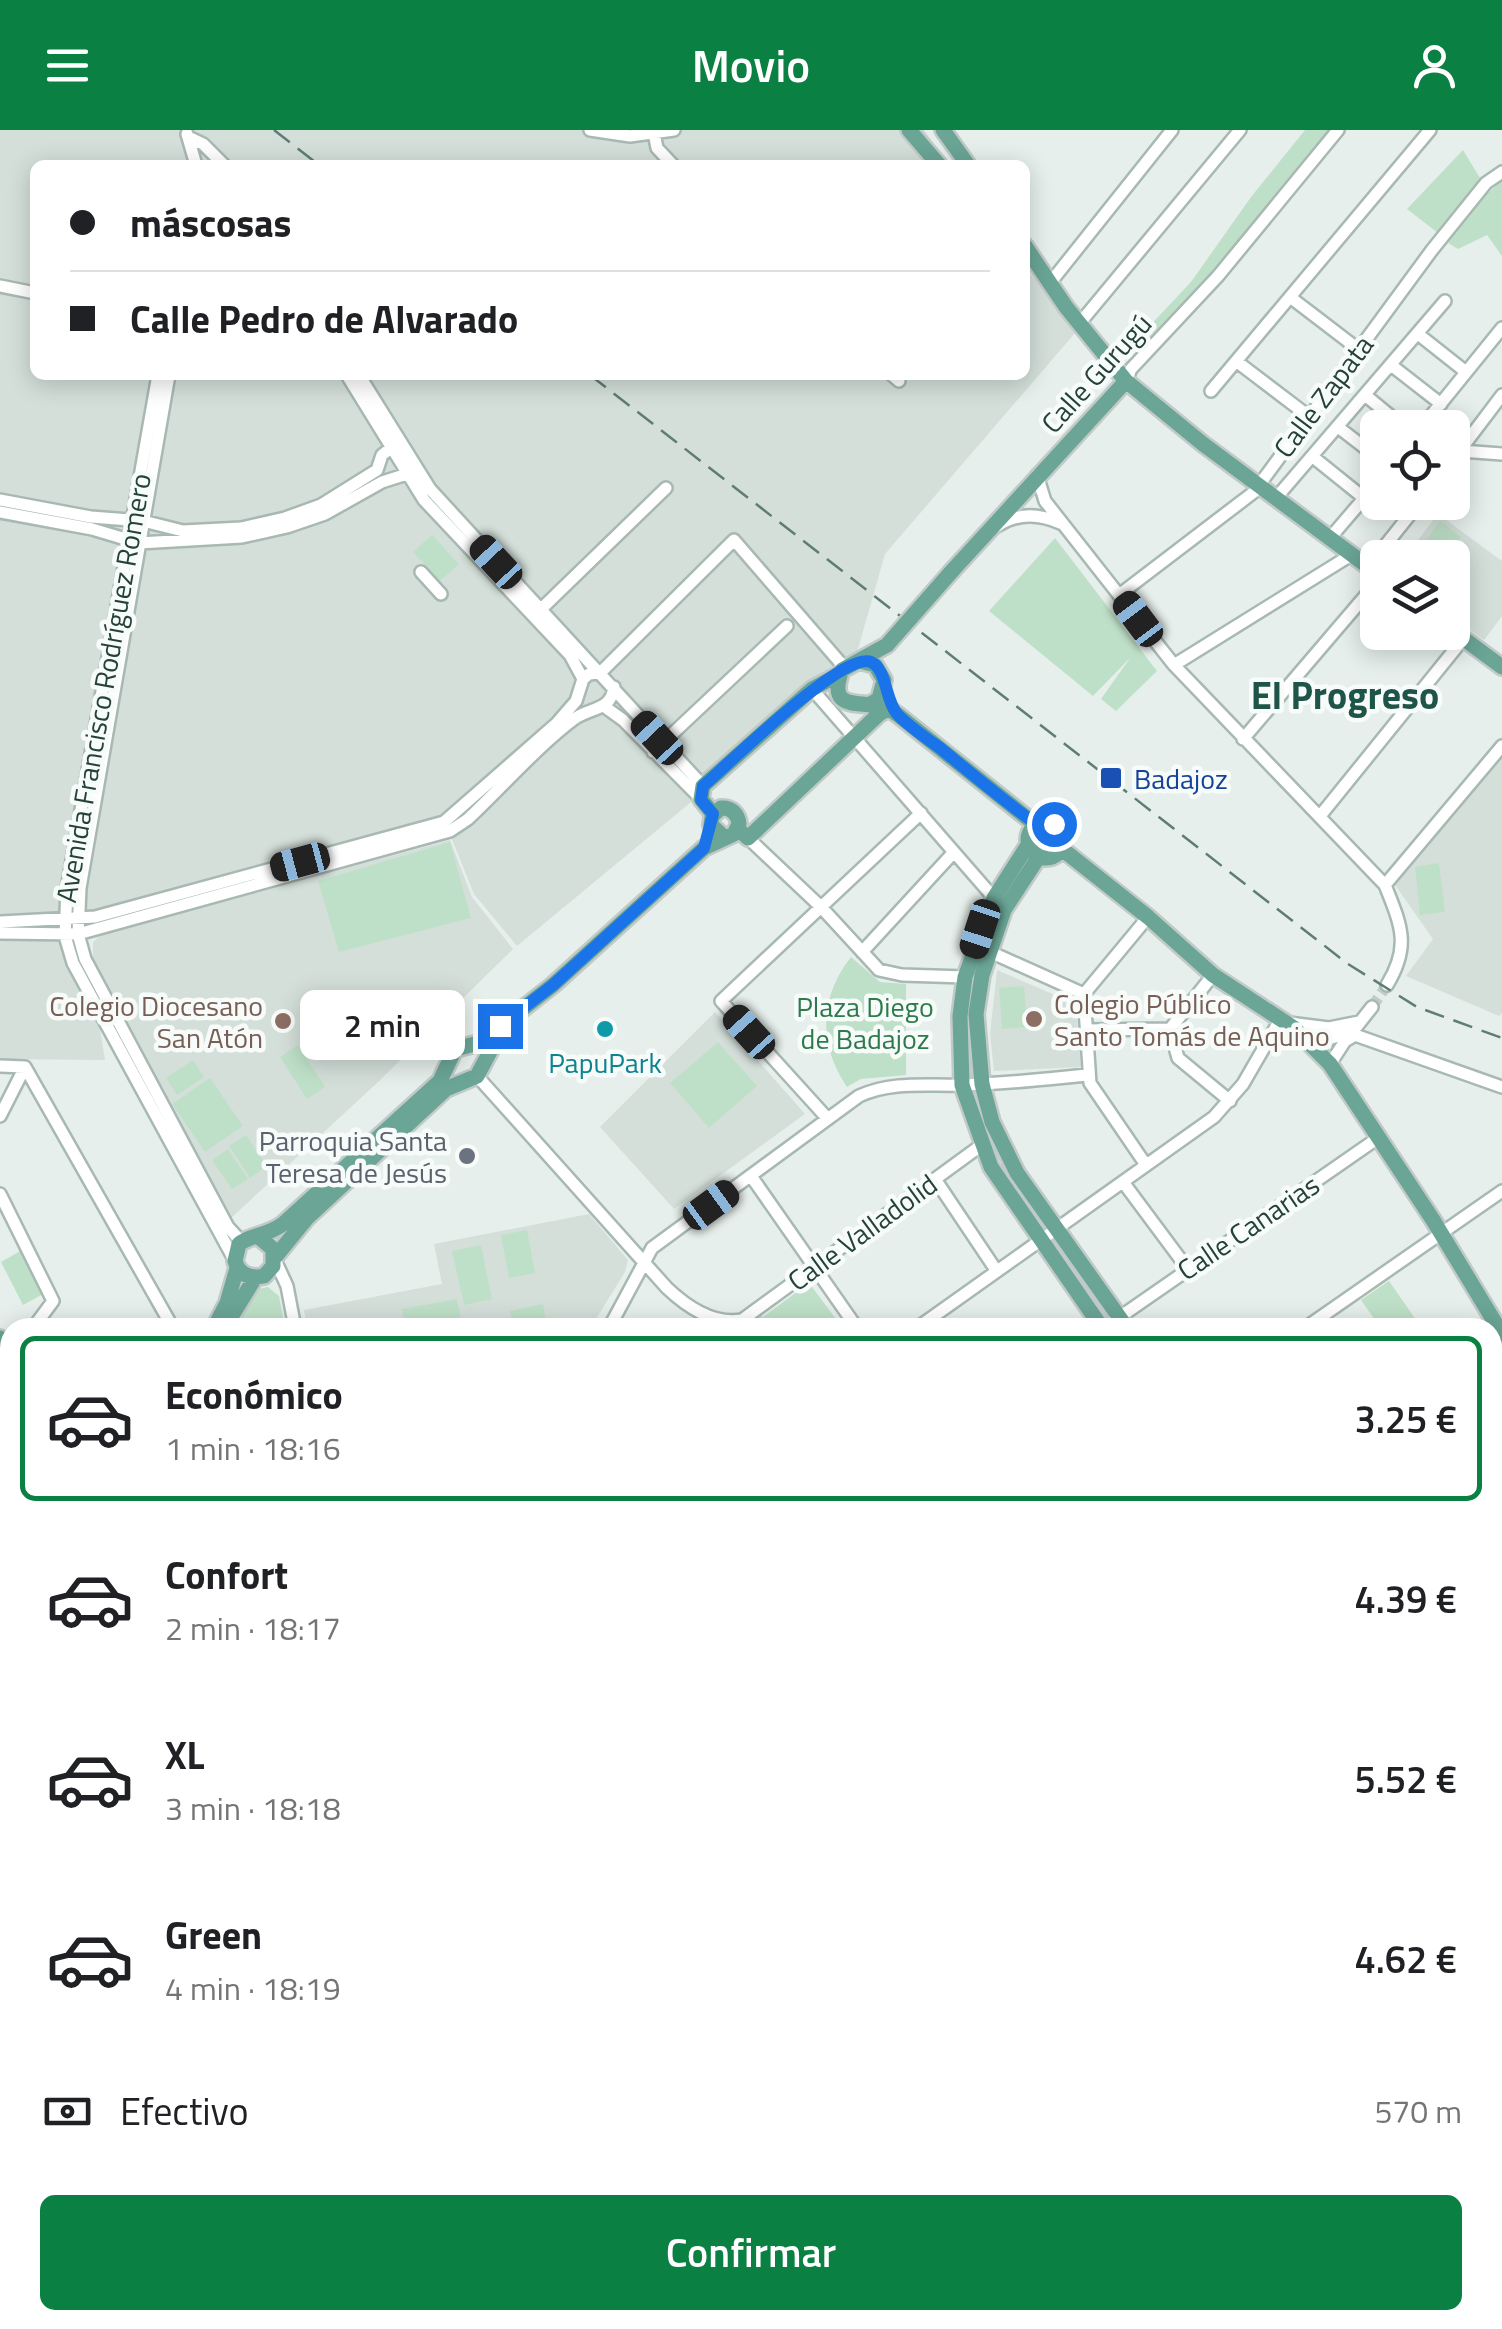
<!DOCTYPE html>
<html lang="es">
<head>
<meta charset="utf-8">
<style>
  :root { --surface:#fff; --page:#f6f6f6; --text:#202124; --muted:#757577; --line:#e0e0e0; --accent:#0b8043 }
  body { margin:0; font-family:"Titillium Web",sans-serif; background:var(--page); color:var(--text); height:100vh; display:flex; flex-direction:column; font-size:38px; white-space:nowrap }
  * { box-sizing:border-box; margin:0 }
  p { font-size:32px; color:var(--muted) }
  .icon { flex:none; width:55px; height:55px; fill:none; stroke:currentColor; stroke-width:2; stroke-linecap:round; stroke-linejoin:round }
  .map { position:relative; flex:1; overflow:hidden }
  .panel { position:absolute; left:0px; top:1188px; width:1502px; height:1012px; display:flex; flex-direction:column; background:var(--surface); border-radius:30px 30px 0 0; box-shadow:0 5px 25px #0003 }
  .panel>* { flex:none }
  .guide { position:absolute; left:30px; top:30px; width:1000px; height:220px; border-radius:15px; box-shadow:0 5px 25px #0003; display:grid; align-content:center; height:220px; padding:0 40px; background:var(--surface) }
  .tools { position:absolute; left:1360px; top:280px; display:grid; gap:20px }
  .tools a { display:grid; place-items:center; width:110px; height:110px; border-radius:15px; background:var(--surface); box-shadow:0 5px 25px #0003; font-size:50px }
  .end { position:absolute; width:45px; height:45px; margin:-22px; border:12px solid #1a73e8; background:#fff; box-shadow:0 0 0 5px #fff }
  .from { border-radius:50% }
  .bubble { position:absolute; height:70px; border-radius:15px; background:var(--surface); box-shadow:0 5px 25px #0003; font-size:32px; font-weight:600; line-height:70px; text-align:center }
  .car { position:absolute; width:30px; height:60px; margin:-30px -15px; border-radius:12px; box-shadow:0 0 8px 2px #0007; background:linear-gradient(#222 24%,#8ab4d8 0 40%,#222 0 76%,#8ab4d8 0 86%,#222 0) }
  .guide b { display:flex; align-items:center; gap:35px; height:95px; font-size:38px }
  .guide b+b { border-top:2px solid var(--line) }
  .guide i { width:25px; height:25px; background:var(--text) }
  ul { padding:18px 0 0; list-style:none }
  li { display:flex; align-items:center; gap:30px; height:165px; margin:0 20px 15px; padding:0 20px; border:5px solid transparent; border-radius:15px }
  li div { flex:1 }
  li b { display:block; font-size:38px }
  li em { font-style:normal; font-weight:600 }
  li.active { border-color:var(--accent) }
  li>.icon { width:90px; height:90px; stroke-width:1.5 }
  .pay { display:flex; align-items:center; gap:25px; height:110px; padding:0 40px; font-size:38px }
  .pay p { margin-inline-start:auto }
  .button { display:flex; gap:20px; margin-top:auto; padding:20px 40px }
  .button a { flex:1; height:115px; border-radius:15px; background:var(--accent); color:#fff; font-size:40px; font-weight:600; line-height:115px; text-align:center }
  header { display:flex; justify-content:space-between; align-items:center; height:130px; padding:0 40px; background:var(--accent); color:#fff; font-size:45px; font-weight:600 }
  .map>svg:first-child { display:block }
</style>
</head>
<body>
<header><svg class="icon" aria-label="menu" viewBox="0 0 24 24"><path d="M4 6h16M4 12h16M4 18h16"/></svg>Movio<svg class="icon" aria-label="person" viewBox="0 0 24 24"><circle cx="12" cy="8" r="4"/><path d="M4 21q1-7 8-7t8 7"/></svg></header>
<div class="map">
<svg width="1502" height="2199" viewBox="0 0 1502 2199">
  <rect width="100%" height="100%" fill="#e6efeb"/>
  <path fill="#d4dfda" d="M0,0H924L950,35H35V245H1025V136L1075,203L885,424L858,519L702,663L517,816L474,764L451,707L85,807L105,930L0,929Z
    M1438,384L1502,431V486L1484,510L1453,487L1452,428H1404Z
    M1502,624V883L1499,886L1406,846L1433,809L1395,755Z
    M450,710L472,767L513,819L377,953L231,1088L93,829V812L101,805Z
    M997,840L1076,874L1081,937L994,941L990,904Z
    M715,882L805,984L674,1079L600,997Z
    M589,1084L628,1130L625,1142L591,1197H307L304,1180L442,1154L434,1114Z"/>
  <path fill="#bfe0c8" d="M1305,0H1330L1197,162L1134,222L1128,219L1191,152L1251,67Z
    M1463,20L1480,48L1438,103L1407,79Z
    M1502,51V126L1487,105L1458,119L1448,113L1483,67Z
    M1440,391L1461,407L1446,427H1427L1418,421Z
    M432,405L459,434L440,451L413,422Z
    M1055,408L1157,541L1116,581L1101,569L1130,528L1093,566L989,481Z
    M450,712L471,788L339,822L318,751Z
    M1439,733L1445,782L1420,785L1415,737Z
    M851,827L880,852L906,854V945L861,949L847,957C818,914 819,868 851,827Z
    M1024,856L1027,897L1002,899L999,858Z
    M718,912L757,956L709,998L670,953Z
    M298,915L325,957L307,969L280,927Z
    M193,930L204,947L177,965L166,948Z
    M210,948L243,996L205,1022L172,974Z
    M246,1005L267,1036L250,1048L229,1016Z
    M228,1019L248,1049L232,1059L212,1030Z
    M527,1100L535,1143L509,1148L501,1105Z
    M481,1115L492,1169L464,1175L452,1121Z
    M22,1120L45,1163L23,1175L1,1132Z
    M1389,1151L1421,1197H1380L1361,1170Z
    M809,1153L842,1197H753V1191L759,1183L763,1187Z
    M268,1157L279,1166L285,1197L233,1198L258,1159Z
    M457,1169L462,1196L405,1197L402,1179Z
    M543,1174L547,1197H513L510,1181Z
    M1493,1619L1502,1624V1813L1493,1843Z
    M10,1845V1861L4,1862L6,1874H10V1916L0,1949V1846Z
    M243,2190H1020L1005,2199H200Z"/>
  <path fill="#8ec9d4" d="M1502,1814V2199H1007L1021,2190H1492V1845Z"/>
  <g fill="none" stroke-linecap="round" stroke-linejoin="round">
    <path stroke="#bfccc8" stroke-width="11" stroke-dasharray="11 5.5" stroke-linecap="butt" d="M1372,877L1387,855"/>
    <g stroke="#a8b8b2" stroke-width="16">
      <path id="minor" d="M590,0L630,6L674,0
        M654,3L657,18L673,35
        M187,4L196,35
        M188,7L203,14L224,35
        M1050,153L1172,0
        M0,156L35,163
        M1290,167L1358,219
        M1079,194L1240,0
        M1418,204L1466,242
        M1236,231L1307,285
        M1391,235L1441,274
        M158,245L67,759L65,806L73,833L235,1131
        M169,245L80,758L78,804L85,829L228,1097L238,1108L244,1110
        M347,245L424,370L570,525L583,549
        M359,245L430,359L703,656
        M892,245L899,251
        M1126,251L1131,239L1218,146L1338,0
        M1211,261L1430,0
        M1365,265L1405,298
        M1338,297L1378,328
        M1421,298L1502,198
        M1461,321L1502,324
        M1313,327L1364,368
        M1452,331L1502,265
        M1037,345L1045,371L1174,535L1385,755C1401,795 1411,816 1387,855
        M1276,368L1445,171
        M0,370L91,387L143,391L183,401L241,398L285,388L321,375L377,340L382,325L400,311
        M0,382L92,399L139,413L242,407L287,397L325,384L382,352L407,344L415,335
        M997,396C1017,383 1038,383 1060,393
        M1330,408L1378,352
        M1368,437L1420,372
        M421,442L441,464
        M1119,465L1254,362L1432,120L1486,53L1502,42
        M537,483L666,358
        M1174,535L1351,425
        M812,559L994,768
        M605,577L623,590L701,669
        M1243,609L1378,451
        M653,622L787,496
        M1320,686L1464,508
        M748,708L821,777L879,840L902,845L965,847
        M1385,755L1502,616
        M0,792L95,787L444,692L556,594L576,571L583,549L589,544L600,543L734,410L844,537
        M0,803L78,804L450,701L468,689C503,656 536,618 574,589C591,577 611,581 614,557
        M988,821L1084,864
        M862,822L954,722
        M1289,893L1329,898L1359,892
        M1357,896L1372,877
        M1170,899L1178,928L1230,971
        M1170,899L1213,845
        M1086,900L1170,899
        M1355,905L1502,957
        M1310,914L1335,907L1352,898
        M1330,934L1345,911L1355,905
        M0,936L25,937
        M25,937L173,1198
        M477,946L667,1158C687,1177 713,1195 742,1190L983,1014
        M0,986L25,937
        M828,989L721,871L921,683
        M1146,1035L1090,953L1084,864L1148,787
        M751,1046L857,1198
        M935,1049L996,1140
        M1123,1052L1187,1138
        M0,1064L53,1171L33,1198
        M275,1130L287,1156L295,1198
        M609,1198L652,1118L859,966C892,951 926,956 961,955C1003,954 1045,949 1087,945
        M917,1198L1214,987L1243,954L1280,890
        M1104,1198L1378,1008
        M1305,1198L1502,1061
        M1492,1335L1502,1328
        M1492,1385L1502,1392
        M1492,1457L1502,1462
        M1492,1609L1499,1613L1502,1610
        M0,1699L10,1698
        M0,1978L10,1949
        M0,2061L10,2064
        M0,2085L10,2073
        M78,2190L79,2199"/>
    </g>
    <g stroke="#c2cac8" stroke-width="20">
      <path id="major" d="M909,0L939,35
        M943,0L968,35
        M1025,116L1066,177L1126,251L1203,314L1378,444
        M952,441L1126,251
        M1452,500L1502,537
        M887,515L842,540C826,583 861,570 882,577C887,578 894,582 898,585L1036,695
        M860,531L875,535L884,550L879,569L869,575
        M713,684L701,669L703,656L812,559L840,544
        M1028 710a18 18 0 1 1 36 0a18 18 0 1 1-36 0Z
        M738,699L748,708L879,584L888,579
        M1028,715L994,768L965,847L960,886L962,955L991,1037L1102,1198
        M1062,719L1148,787L1213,845L1294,898L1330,934L1433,1090L1502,1204
        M1038,728L1004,780L982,845L976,884L982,954L992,992L1017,1043L1127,1198
        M260,1108L273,1119V1136L264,1146C250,1149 239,1145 235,1131L239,1114C250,1105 267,1106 283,1094L440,951L455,919L479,913L553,855L704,718L734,704L739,694C738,684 731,677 721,678L712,686L711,695L725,708
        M276,1126L307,1088L446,959L477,946L493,916L509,901
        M229,1190L255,1148
        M214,1198L227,1173L237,1138
        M0,1208L10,1217
        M0,1538L10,1523
        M0,1541L3,1550L10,1556
        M0,1580L10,1566"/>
    </g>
    <g stroke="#c2cac8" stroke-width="22">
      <path id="highway" d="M1492,1443L1502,1441
        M0,1816L10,1815
        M0,1831L10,1830
        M927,2190L933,2199"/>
    </g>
    <use href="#minor" stroke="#fff" stroke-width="11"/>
    <use href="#major" stroke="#6aa596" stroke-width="15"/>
    <use href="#highway" stroke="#2f6f62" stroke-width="18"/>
    <path stroke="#5f7d75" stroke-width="2.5" stroke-dasharray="20 10" stroke-linecap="butt" d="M274,0L319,35
      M590,245L1348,834L1417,877L1502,908"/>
    <g stroke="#c2cac8" stroke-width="20" stroke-linecap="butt">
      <path id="major-bridge" d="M887,515L952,441"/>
    </g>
    <use href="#major-bridge" stroke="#6aa596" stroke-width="15"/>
  </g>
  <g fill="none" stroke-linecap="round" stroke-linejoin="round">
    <path stroke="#1a73e8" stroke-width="12" d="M500,896L553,855L704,718L713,684L701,670L703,656C729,634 844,520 871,532C887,539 885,571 898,585C910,597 926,608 940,618C972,644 1003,670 1036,694H1054"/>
  </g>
  <rect fill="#1a4fb4" stroke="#f7fbf9" stroke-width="4" x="1099" y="636" width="24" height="24" rx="5"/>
  <g fill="#8d6e63" stroke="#f7fbf9" stroke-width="4">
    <circle cx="1034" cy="889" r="10"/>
    <circle cx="283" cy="891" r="10"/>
  </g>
  <circle fill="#0f9aa8" stroke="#f7fbf9" stroke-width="4" cx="605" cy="899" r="10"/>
  <circle fill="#6b7280" stroke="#f7fbf9" stroke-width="4" cx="467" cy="1026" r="10"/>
  <g text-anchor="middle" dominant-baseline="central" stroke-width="9" stroke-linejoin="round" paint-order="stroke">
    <g font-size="28" fill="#24423a" stroke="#f7fbf9">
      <text transform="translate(1096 243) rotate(-48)">Calle Gurugú</text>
      <text transform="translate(1323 266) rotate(-53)">Calle Zapata</text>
      <text transform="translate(103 558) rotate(-80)">Avenida Francisco Rodríguez Romero</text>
      <text transform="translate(1248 1097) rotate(-34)">Calle Canarias</text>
      <text transform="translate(862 1102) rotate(-36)">Calle Valladolid</text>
    </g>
    <g font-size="28" fill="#164399" stroke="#f7fbf9" text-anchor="start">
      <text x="1134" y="648">Badajoz</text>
    </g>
    <g font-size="28" fill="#785e54" stroke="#f7fbf9" text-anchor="start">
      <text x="1054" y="873">Colegio Público<tspan x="1054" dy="32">Santo Tomás de Aquino</tspan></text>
      <text x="263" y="875" text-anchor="end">Colegio Diocesano<tspan x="263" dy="32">San Atón</tspan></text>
    </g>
    <g font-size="28" fill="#2d7a4b" stroke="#f7fbf9">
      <text x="865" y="876">Plaza Diego<tspan x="865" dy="32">de Badajoz</tspan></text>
    </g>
    <g font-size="28" fill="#0d838f" stroke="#f7fbf9">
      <text x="605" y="932">PapuPark</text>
    </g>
    <g font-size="28" fill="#5b616d" stroke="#f7fbf9" text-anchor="end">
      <text x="447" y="1010">Parroquia Santa<tspan x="447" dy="32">Teresa de Jesús</tspan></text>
    </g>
    <g font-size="38" font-weight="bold" fill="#1f5548" stroke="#f7fbf9">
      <text x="1345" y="565">El Progreso</text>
    </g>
  </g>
</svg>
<div class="tools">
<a><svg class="icon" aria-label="locate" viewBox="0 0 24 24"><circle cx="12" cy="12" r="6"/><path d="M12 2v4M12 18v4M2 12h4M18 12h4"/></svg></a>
<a><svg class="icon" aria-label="layers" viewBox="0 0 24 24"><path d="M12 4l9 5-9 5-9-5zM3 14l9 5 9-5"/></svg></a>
</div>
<i class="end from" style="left:1054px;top:694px"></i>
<i class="end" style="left:500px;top:896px"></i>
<div class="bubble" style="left:300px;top:860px;width:165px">2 min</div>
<i class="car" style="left:496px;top:432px;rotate:317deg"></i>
<i class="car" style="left:1138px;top:489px;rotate:323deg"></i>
<i class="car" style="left:657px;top:608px;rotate:317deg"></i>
<i class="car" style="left:300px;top:732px;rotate:255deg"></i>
<i class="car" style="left:980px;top:799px;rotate:198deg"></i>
<i class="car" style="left:749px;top:902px;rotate:318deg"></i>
<i class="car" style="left:711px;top:1075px;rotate:54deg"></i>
<div class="guide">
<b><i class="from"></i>máscosas</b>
<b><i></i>Calle Pedro de Alvarado</b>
</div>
<section class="panel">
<ul>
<li class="active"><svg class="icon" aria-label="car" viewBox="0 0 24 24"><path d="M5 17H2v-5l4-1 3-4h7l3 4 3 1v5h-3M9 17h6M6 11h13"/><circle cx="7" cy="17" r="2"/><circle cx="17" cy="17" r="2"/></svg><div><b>Económico</b><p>1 min · 18:16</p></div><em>3.25 €</em></li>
<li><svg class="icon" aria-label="car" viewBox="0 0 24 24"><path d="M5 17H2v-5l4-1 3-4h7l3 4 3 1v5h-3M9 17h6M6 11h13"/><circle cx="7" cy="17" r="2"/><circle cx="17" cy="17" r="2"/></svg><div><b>Confort</b><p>2 min · 18:17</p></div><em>4.39 €</em></li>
<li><svg class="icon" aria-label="car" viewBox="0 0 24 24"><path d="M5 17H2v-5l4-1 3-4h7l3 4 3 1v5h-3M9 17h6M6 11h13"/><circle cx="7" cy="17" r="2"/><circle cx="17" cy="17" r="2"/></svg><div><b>XL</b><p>3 min · 18:18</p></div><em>5.52 €</em></li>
<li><svg class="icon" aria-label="car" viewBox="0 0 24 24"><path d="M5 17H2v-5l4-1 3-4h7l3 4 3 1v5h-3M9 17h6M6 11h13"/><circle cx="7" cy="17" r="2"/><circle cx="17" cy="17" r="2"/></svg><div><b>Green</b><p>4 min · 18:19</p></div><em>4.62 €</em></li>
</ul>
<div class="pay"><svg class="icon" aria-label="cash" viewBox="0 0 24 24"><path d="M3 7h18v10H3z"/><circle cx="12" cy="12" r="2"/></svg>Efectivo<p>570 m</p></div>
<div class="button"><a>Confirmar</a></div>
</section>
</div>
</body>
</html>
